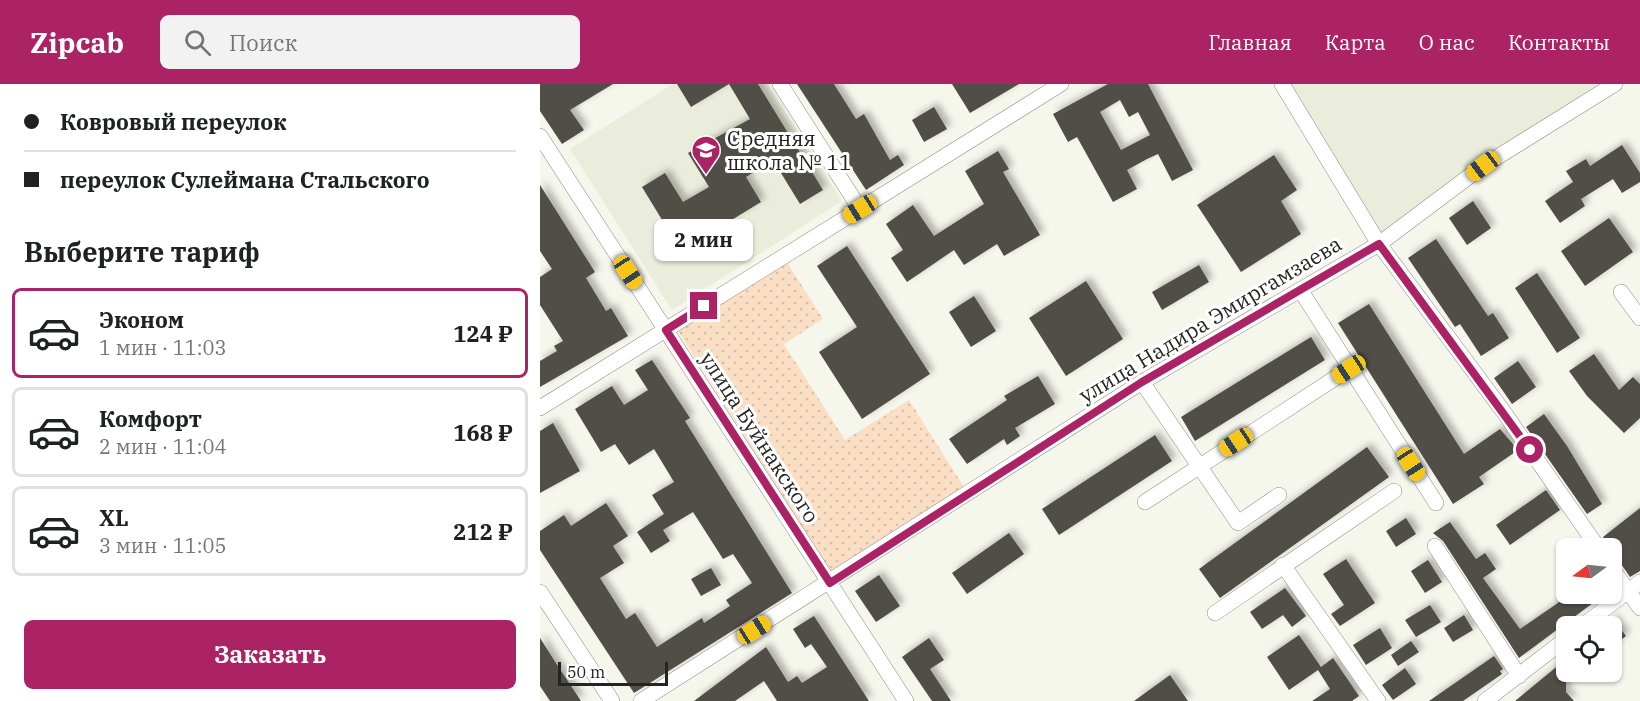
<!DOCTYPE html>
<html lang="ru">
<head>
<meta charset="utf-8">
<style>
  :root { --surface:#fff; --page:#f2f2f2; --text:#202124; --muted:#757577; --line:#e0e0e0; --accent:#ab2265 }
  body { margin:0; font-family:"IBM Plex Serif",serif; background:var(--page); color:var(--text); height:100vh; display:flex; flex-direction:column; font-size:22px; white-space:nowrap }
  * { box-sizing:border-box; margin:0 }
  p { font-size:20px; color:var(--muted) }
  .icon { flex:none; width:33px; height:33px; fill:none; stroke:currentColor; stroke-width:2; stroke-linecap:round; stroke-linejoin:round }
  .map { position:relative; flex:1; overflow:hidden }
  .details { display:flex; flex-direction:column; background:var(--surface); width:540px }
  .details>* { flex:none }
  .guide { display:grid; align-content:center; height:132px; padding:0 24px; background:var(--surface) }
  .needle { width:39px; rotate:255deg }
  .fabs { position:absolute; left:1016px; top:454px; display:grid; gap:12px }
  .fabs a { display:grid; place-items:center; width:66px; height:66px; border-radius:9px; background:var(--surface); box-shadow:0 2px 4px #0004; font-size:30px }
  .scale { position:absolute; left:18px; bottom:15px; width:110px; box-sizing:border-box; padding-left:6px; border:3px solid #242521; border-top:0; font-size:16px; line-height:21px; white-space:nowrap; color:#242521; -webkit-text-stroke:4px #fff; paint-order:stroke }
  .end { position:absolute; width:27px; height:27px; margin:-14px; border:8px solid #ab2265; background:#fff; box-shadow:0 0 0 3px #fff }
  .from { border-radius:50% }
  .bubble { position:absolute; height:42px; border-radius:9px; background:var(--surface); box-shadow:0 2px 4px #0004; font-size:20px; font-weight:800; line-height:42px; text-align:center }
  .car { position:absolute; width:18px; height:36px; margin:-18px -9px; border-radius:8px; box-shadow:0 0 4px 2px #0007; background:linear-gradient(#f5c518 24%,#345 0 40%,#f5c518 0 76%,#345 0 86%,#f5c518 0) }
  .guide b { display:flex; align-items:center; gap:21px; height:57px; font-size:22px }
  .guide b+b { border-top:2px solid var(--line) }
  .guide i { width:15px; height:15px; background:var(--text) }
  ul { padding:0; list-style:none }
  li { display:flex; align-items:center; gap:18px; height:90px; margin:0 12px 9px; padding:0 12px; border:3px solid var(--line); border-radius:9px }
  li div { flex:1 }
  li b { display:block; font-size:22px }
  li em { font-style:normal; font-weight:800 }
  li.current { border-color:var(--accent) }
  li>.icon { width:54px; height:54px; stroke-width:1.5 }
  h2 { padding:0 24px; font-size:27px; line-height:72px }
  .action { display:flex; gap:12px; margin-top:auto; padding:12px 24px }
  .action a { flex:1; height:69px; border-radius:9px; background:var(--accent); color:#fff; font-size:24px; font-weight:800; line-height:69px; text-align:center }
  header { display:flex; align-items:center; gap:36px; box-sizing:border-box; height:84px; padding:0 30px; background:var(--accent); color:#fff }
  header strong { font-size:28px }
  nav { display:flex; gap:33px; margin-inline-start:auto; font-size:21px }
  .search { width:420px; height:54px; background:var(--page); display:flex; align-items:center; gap:15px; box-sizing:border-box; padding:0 21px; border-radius:9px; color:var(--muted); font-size:22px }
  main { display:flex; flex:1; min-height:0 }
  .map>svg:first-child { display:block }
</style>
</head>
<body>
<header>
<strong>Zipcab</strong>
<div class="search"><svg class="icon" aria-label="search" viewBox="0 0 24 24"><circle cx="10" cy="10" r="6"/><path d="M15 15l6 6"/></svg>Поиск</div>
<nav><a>Главная</a><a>Карта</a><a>О нас</a><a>Контакты</a></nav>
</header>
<main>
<section class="details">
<div class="guide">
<b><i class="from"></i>Ковровый переулок</b>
<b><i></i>переулок Сулеймана Стальского</b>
</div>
<h2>Выберите тариф</h2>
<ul>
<li class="current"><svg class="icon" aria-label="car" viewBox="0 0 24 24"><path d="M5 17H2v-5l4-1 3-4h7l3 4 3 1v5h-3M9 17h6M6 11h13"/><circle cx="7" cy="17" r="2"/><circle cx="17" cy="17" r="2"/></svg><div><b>Эконом</b><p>1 мин · 11:03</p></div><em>124 ₽</em></li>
<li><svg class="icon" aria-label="car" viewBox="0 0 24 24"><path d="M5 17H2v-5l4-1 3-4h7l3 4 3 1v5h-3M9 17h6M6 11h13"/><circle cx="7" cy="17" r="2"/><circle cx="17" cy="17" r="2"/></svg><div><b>Комфорт</b><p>2 мин · 11:04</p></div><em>168 ₽</em></li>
<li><svg class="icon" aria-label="car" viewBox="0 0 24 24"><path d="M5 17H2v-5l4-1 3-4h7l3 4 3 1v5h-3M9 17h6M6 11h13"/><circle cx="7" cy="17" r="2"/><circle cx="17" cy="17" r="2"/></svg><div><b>XL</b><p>3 мин · 11:05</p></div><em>212 ₽</em></li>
</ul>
<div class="action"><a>Заказать</a></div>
</section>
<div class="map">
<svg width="1100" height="617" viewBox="0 0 1100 617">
  <defs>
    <pattern id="grass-dots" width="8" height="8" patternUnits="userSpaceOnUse" patternTransform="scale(1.5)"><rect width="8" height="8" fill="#fbdfc4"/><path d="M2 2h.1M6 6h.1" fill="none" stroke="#d7bfa8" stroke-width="1.8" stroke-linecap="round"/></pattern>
    <filter id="shadow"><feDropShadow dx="4.5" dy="-4.5" stdDeviation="3" flood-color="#0004"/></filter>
  </defs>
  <rect width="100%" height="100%" fill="#f5f6ec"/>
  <path fill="#eaeddb" d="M133,0H228L302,117L132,226L30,65Z
    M742,0H1080L839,160Z"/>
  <path fill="url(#grass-dots)" d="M245,175L283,235L244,260L305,356L369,316L424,403L291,488L136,244Z"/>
  <path fill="#514e47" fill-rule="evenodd" filter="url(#shadow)" d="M0,0H73L30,26L44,46L22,60L0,27Z
    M137,0H189L151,23Z
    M189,0H218L283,106L260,120L233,76L206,93L221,118L141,167L102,103L125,89L143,118L169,103L148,69L210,35Z
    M257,0H294L316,35L324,30L350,76L358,71L364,81L326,106Z
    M412,0H479L430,29Z
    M568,0H608L653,86L632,97L618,70L607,75L587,86L597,105L573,118L537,53L528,58L513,30ZM580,16L589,33L598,28L610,51L581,66L560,28Z
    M394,23L407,45L384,58L372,36Z
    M1082,61L1100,89V98L1082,109L1073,95L1041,115L1045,122L1020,139L1005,117L1033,98L1026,87L1046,75L1050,82Z
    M458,67L469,85L463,88L500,151L464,172L457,160L424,181L414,166L367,198L351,174L363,166L346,140L373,121L394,152L444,120L425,87Z
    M734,71L757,106L741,117L761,150L701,188L657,121Z
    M0,101L55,188L46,194L66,227L71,224L88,252L0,303V277L17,267L14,262L23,257L0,221V193L12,185L0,167Z
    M933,117L951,144L927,161L909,134Z
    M1069,134L1093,168L1045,202L1021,167Z
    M896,155L948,232L953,229L969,254L941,272L920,240L915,243L868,174Z
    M307,162L390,290L322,335L279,268L317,243L277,182Z
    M659,181L669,198L622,226L612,208Z
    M997,189L1040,254L1017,269L975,204Z
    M546,197L583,255L526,292L489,234Z
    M434,212L456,247L431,263L409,228Z
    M829,220L924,370L960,345L978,366L939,393L944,400L913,420L798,239Z
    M771,253L785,276L655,357L641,333Z
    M1054,270L1079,306L1093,293L1100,300V334L1084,349L1047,312L1029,287Z
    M112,276L150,334L145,337L252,509L94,609L0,466V447L24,431L31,442L66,419L88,452L73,462L84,479L60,494L86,535L95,529L117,563L162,534L164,539L190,522L186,516L212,499L193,470L183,475L153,428L123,446L130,457L111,469L97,448L124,430L112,411L134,398L114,365L89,381L75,360L61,368L35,325L72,302L84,321L108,306L95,286Z
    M978,277L996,303L972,320L954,294Z
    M498,292L515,320L475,344L480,352L467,361L464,355L427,380L409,355L467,316L464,312Z
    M1004,330L1027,362L1062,420L1047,430L986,343Z
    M13,339L40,387L0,409V347Z
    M615,351L632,377L519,451L502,425Z
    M827,363L849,393L680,514L659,485Z
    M1006,406L1020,426L970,461L956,441Z
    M1100,424V487L1090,493L1079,477L1071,473V465L1063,453Z
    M866,434L876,450L856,463L846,447Z
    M910,438L936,475L945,469L956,485L943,494L980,545L1031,510H1065L979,574L903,457L893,449Z
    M469,449L484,470L427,510L412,489Z
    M806,475L835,519L800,542L791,530L804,521L783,490Z
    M888,476L902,498L885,509L871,487Z
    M171,484L181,501L161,512L151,495Z
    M339,491L360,522L336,538L315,507Z
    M745,504L766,532L752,543L743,531L722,545L710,528Z
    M890,521L901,538L876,553L865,536Z
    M924,531L933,546L913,558L904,544Z
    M274,532L329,617H237L224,597L195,617H154L226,563L248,598L257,592L262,599L287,583L271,560L265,564L253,545Z
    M1071,532L1086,552L1071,563Z
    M840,544L852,564L826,581L813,561Z
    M759,551L781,583L793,574L819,612L812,617H772L790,605L778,586L749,606L727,573Z
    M0,554L14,576L41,617H10L0,602Z
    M389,554L404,576L390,585L411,617H392L362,573Z
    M871,557L879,568L858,582L851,571Z
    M954,572L963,585L960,587L962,590L923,617H889Z
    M1026,575V608L1034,617H975Z
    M865,584L876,600L853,616L842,601Z
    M630,591L648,617H594Z"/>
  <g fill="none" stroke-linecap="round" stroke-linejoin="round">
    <g stroke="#8e8f86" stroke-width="16">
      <path id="minor" d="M240,0L320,125
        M742,0L839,160L963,327L1059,465
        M0,52L366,617
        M761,207L896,419
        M1081,208L1100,234
        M602,298L698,439L739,411
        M0,324L521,0
        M605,418L809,285
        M895,462L979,592
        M743,481L838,617
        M1071,483L1100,524
        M0,508L72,617
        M675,529L854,407
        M1041,543L1100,498
        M101,617L602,298L839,160L943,82L1075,0
        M945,617L1026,555"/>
    </g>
    <use href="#minor" stroke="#fff" stroke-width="15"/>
  </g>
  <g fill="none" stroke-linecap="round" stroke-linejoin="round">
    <path stroke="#ab2265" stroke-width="8" d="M164,222L126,246L290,499L602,298L839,160L990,366"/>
  </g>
  <defs>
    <g id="school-pin" transform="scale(1.5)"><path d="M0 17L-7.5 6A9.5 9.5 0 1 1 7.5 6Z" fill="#ab2265" stroke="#fff"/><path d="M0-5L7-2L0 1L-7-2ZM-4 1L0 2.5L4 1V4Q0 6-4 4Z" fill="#fff"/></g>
  </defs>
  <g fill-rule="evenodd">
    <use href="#school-pin" x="166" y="66"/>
  </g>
  <g text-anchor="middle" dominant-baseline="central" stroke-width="6" stroke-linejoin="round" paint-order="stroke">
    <g font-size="21" fill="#242521" stroke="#fff" text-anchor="start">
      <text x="187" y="54">Средняя<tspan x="187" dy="24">школа № 11</tspan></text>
    </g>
    <g font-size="21" fill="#242521" stroke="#fff">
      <text transform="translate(670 235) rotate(-31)">улица Надира Эмиргамзаева</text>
      <text transform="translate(220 353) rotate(57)">улица Буйнакского</text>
    </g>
  </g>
</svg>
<div class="fabs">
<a><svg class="needle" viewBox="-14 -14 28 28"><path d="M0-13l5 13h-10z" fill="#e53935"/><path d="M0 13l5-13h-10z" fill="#757577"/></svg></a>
<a><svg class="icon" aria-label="locate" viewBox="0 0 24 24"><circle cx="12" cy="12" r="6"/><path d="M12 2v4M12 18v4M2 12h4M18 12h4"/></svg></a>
</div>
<div class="scale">50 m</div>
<i class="end from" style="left:990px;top:366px"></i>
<i class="end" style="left:164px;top:222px"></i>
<div class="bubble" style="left:114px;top:135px;width:99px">2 мин</div>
<i class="car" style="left:943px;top:82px;rotate:233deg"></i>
<i class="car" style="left:320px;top:125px;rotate:238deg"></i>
<i class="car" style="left:88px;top:188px;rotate:147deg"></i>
<i class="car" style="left:809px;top:285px;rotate:237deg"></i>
<i class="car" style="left:696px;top:358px;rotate:237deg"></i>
<i class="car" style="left:871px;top:380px;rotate:147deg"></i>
<i class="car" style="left:214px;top:546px;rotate:58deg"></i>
</div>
</main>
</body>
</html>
